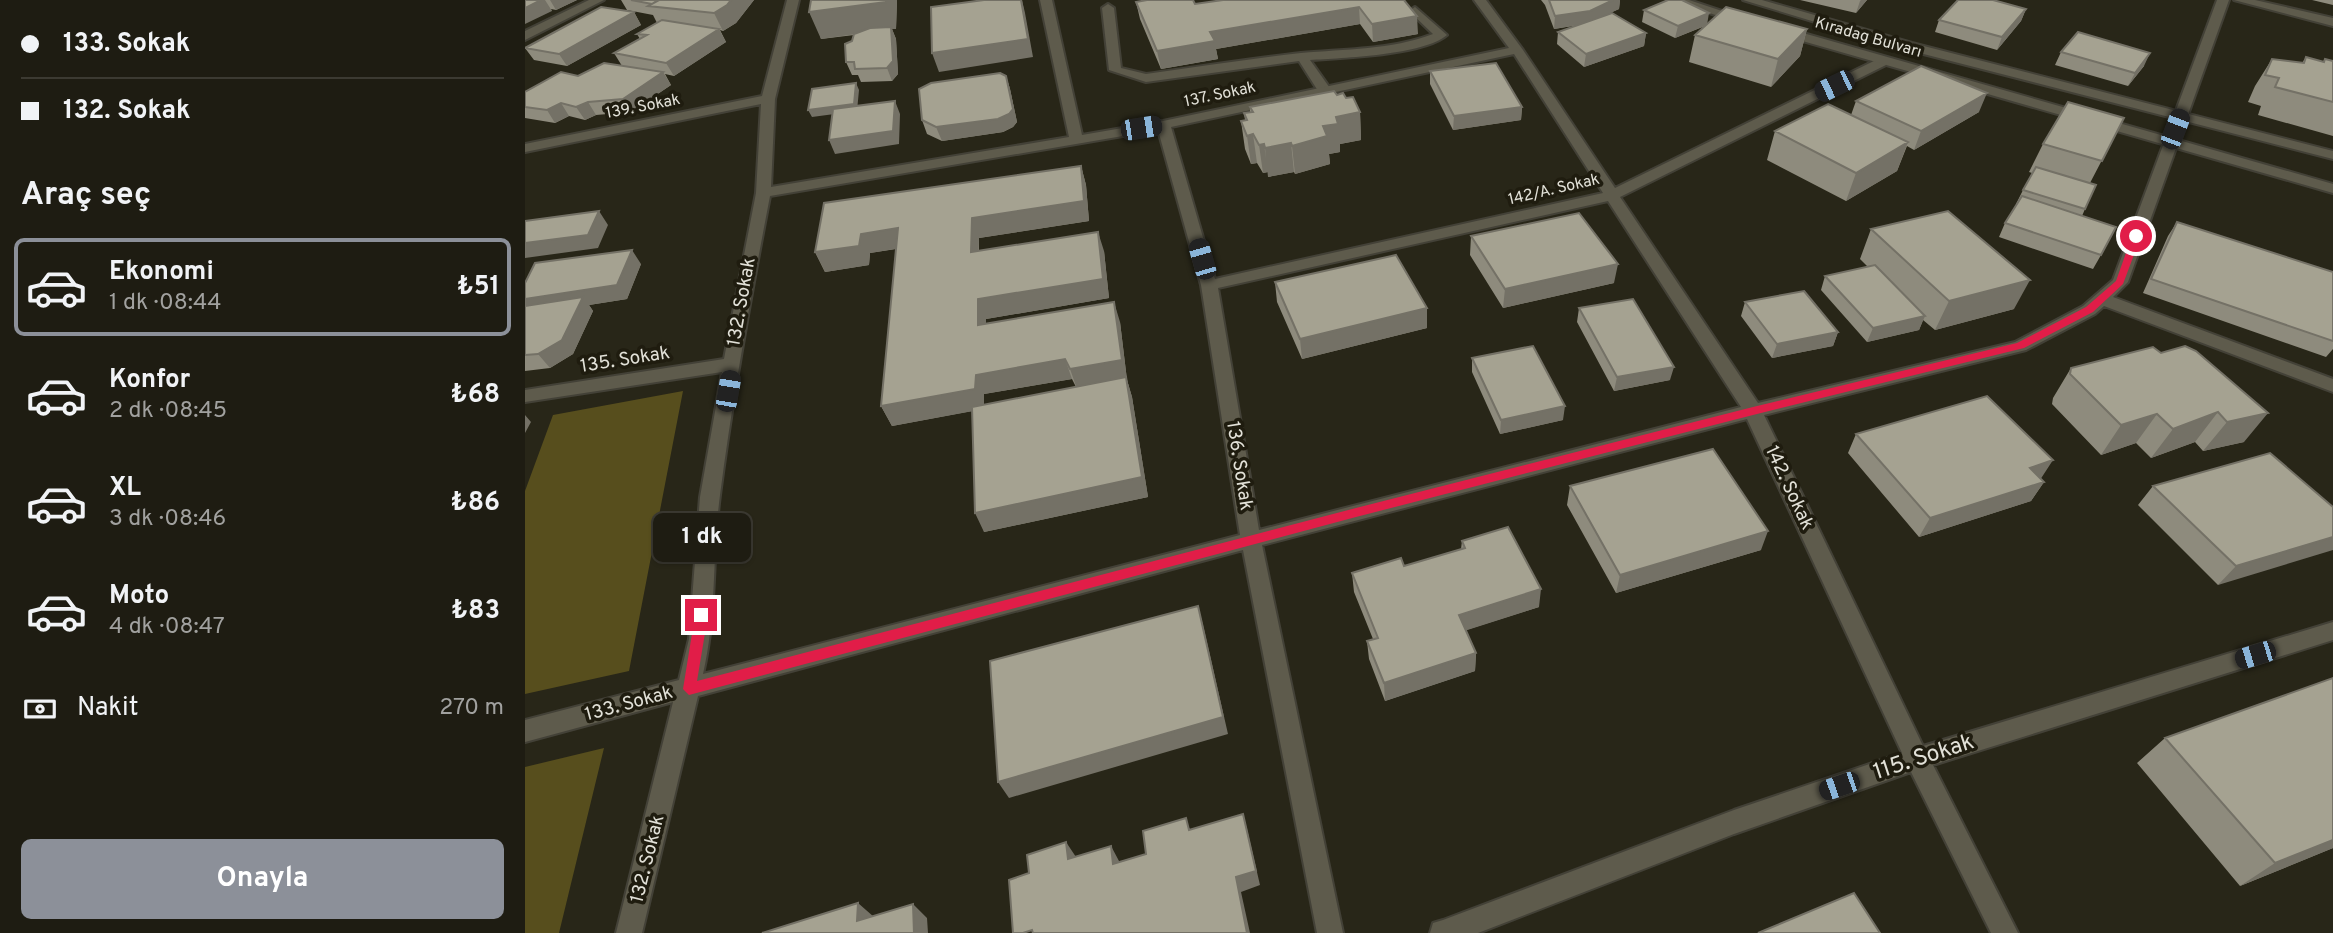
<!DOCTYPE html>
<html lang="tr">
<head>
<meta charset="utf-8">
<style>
  :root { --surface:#1e1c12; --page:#2b2920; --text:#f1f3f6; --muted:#a1a19f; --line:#3c3a32; --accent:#8c9099 }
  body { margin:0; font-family:Overpass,sans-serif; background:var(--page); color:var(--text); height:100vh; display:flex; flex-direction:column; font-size:26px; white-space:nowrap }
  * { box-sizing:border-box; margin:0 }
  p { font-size:23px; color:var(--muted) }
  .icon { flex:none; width:38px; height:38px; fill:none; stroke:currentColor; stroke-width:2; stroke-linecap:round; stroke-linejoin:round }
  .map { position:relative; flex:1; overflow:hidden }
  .sheet { display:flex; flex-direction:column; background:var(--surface); width:525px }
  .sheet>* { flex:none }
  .banner { display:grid; align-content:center; height:154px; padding:0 21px; background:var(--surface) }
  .end { position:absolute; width:32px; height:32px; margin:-16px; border:9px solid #e11d48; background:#fff; box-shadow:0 0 0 4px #fff }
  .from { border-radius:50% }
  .bubble { position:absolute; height:49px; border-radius:10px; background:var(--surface); box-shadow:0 2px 5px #0004,0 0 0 2px var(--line); font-size:23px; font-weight:700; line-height:49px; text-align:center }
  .car { position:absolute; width:21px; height:42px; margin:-21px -10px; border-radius:9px; box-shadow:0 0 5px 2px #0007; background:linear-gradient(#222 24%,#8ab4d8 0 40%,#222 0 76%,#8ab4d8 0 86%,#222 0) }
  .banner b { display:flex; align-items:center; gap:24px; height:66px; font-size:26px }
  .banner b+b { border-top:2px solid var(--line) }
  .banner i { width:18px; height:18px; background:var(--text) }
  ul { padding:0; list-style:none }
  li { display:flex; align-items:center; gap:21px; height:98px; margin:0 14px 10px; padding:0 7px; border:4px solid transparent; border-radius:10px }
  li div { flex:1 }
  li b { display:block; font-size:26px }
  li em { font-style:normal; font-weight:700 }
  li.active { border-color:var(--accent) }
  li>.icon { width:63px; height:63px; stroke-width:1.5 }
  h2 { padding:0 21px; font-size:32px; line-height:84px }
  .pay { display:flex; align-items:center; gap:18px; height:77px; padding:0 21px; font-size:26px }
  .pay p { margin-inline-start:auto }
  .button { display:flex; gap:14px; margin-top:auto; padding:14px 21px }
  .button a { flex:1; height:80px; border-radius:10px; background:var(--accent); color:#fff; font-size:28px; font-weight:700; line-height:80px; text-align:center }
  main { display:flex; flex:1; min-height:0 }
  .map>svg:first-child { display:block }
</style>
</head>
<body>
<main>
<section class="sheet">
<div class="banner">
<b><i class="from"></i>133. Sokak</b>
<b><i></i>132. Sokak</b>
</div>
<h2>Araç seç</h2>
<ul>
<li class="active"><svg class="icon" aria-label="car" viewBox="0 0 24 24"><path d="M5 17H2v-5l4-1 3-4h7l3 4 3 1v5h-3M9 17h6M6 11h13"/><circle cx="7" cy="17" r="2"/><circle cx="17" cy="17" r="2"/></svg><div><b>Ekonomi</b><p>1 dk · 08:44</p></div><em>₺51</em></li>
<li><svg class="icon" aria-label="car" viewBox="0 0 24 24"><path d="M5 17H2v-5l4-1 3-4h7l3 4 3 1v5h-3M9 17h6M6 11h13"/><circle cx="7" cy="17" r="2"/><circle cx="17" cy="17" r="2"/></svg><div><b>Konfor</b><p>2 dk · 08:45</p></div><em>₺68</em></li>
<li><svg class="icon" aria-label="car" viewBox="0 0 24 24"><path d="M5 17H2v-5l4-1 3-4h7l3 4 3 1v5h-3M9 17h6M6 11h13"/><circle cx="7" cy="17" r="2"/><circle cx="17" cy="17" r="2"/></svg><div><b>XL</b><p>3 dk · 08:46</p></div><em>₺86</em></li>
<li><svg class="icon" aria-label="car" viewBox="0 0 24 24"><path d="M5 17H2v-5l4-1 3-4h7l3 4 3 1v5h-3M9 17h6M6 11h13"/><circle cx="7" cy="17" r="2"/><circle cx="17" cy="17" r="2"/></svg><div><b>Moto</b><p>4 dk · 08:47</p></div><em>₺83</em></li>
</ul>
<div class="pay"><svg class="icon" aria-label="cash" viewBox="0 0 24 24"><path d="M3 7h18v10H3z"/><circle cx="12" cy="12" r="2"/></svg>Nakit<p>270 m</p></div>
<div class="button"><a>Onayla</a></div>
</section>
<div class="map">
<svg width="1808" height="933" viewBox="0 0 1808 933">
  <rect width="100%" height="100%" fill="#282618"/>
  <path fill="#574e1d" d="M158,391L104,671L0,694V491L28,415Z
    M79,748L34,933H0V767Z"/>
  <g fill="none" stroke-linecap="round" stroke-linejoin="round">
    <g stroke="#434137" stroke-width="4">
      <path id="service" d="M583,4L589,8L596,68L621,74C673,67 724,59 776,53C820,49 866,50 908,34L884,11L890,7L922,35C899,55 817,58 785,60L807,91L800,95L795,94L774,61L621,82L584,70L577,8Z"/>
    </g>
    <g stroke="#434137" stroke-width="4">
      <path id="minor" d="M64,0H79L0,40V31Z
        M262,0H274L250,99L246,187L544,137L515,0H527L557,135L638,121L984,48L949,0H961L998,50L1090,188L1355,58H1363V64L1095,197L1233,403L1490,342L1558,306L1588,280L1692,0H1704L1603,282L1588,297L1808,379V392L1579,306L1570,314L1501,350L1239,415L1398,746L1808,622V640L1408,765L1493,933H1466L1386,772L1209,834L953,933H905L908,923L918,920L1209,810L1377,753L1222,419L737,545L818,933H792L718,550L173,696L117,933H91L148,702L0,742V720L154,680L164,639L175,497L197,372L0,402V390L199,359L231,193L236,104L0,152V144L237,96ZM989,54L1078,193L690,279L646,127ZM633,130L676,285L715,535L178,674C192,615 187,555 195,495C208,395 226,295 245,196ZM1083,201L1216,407L734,530L693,288Z
        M1709,0H1730L1808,18V26Z"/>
    </g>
    <g stroke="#434137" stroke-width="4">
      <path id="secondary" d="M1146,0H1164L1224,20L1214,23Z
        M1218,0H1237L1387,43L1808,151V159L1379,49Z
        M1257,27L1808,184V193L1253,34L1251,31Z"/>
    </g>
    <use href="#service" fill="#5e5b4c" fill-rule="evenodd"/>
    <use href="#minor" fill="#5e5b4c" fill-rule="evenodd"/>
    <use href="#secondary" fill="#5e5b4c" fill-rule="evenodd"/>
  </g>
  <path fill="#8e8b7d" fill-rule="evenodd" d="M0,0H52L31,10L26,9L27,11Z
    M96,0H229L211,23L198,31L195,30L201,42L149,76L140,74L146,85L106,112L71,115L60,120L44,116L30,123L0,118V92L53,76L97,66L89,53L115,39L112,34L132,23L128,15L102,10Z
    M286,0H372L371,29H367L371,39L373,74L367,81L336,82L333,75H327L321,62L329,35L296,39Z
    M879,0L893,34L848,42L835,24L691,49L693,59L636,69L615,19L611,2L670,4Z
    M1016,0H1095L1094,9L1080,15L1121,33L1119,46L1059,67L1032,44L1033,32L1054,25L1029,29L1020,5Z
    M1275,0H1342L1331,13Z
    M1787,0H1808V5Z
    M1501,9L1496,21L1472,50L1410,32L1414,20Z
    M1119,10L1182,24L1282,29L1275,56L1246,87L1164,62L1170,35L1180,26L1150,38L1117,22Z
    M109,12L116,25L42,66L9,60L0,48Z
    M1536,52L1619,66L1603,86L1530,65Z
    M1781,57L1798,62L1808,61V136L1733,115L1736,106L1723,102L1730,86L1747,59L1777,63Z
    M905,71L997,107L996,120L928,130L905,84Z
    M481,76L485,89L492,122L488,127L478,132L417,141L402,134L397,120Z
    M812,95L821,98L835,112L836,140L815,144V152L804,154L805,164L770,174L769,172L743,177V172L738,173L732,163L726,164L720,149L716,121L720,120L719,113L725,112V107Z
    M1331,101L1454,112L1389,150L1382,146L1372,171L1321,201L1242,160L1250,131L1326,115Z
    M1599,118L1565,183L1560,209L1557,216L1576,255L1568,269L1474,237L1480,223L1492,204H1491L1498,190L1507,173L1504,172L1518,144Z
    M556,166L561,185L564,221L454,238V251H579L584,298L461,319V324L595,322L602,380L607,397L623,497L459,532L447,411L367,426L356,406L371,249L345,253L344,265L300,272L290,252ZM547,379L551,387L459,405V394Z
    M1652,222L1808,272V349L1801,357L1618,293L1643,236Z
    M1346,229L1489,309L1410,330L1398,320L1394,330L1342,342L1296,290L1300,276L1343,267L1335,259Z
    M946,236L1089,283L978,308L945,255Z
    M116,264L102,299L64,305L68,311L48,354L25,368L0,371V283Z
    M750,282L902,308V328L777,359L752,302Z
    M1220,302L1313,332L1308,346L1247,358L1216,316Z
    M1054,308L1145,380L1089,391L1052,322Z
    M1660,346L1719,442L1678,451L1670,442L1626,458L1611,443L1576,455L1527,404L1528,398L1546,368L1636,353Z
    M947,358L1038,420L975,434L947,372Z
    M1331,434L1516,479L1519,482L1506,501L1394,537L1323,453Z
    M1045,486L1236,550L1091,593L1042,505Z
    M1628,486L1808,507L1693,585L1613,505Z
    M937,541L1014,607L941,630L951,653L950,671L860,701L844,659L842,641L848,639L829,592L827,573L879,566L936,549Z
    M1640,738L1808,848L1715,886L1612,763Z"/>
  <path fill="#747166" d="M16,0H20L27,11L0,24V8Z
    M25,0H52L31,10Z
    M206,0H229L211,23L198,31L189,13Z
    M361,0H372L371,29H367L371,39L373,74L367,81L362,68L366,29L296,39L284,12Z
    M497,0L500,13L508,57L414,72L407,53Z
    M1088,0H1095L1094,9L1064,23L1029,29L1030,16Z
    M1336,0H1342L1331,13L1335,1Z
    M834,7L835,24L691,49L693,59L636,69L632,51L685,32Z
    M1501,9L1496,21L1472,50L1477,37Z
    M109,12L116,25L42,66L34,54Z
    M1184,13L1182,25L1150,38L1153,26Z
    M892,16L893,34L848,42L847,24Z
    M194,29L201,42L149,76L141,63Z
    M1282,29L1275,56L1246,87L1253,59Z
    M1121,33L1119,46L1059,67L1061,54Z
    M1625,53L1619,66L1603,86L1610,73Z
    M138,72L146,85L106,112L98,99Z
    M481,76L485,89L492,122L488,127L478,132L417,141L411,127Z
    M331,83L334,90L332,111L287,117L283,110Z
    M1462,93L1454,112L1389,150L1396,131Z
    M370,101L375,114L374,144L310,154L304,140Z
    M63,102L71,115L60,120L51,107Z
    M36,103L44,116L30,123L22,110Z
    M997,107L996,120L928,130L929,116Z
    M835,112L836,140L815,144V152L804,154L805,164L770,174L767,146L811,117Z
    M728,134L732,163L726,164L722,136Z
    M1383,142L1372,171L1321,201L1331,173Z
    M766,143L769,172L743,177L740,148Z
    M739,144L743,172L738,173L734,145Z
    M556,166L561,185L564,221L454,238L453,271L446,252L447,218Z
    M74,211L83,225L73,248L0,258V243Z
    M373,228L382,247L345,253L344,265L300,272L290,252L336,234Z
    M573,232L579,251L584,298L461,319V345L453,325V299Z
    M107,250L116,264L102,299L64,305L68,311L48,354L25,368L13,354L0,310V299Z
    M1093,264L1089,283L978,308L980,289Z
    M1505,280L1489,309L1410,330L1424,301Z
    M589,302L595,322L602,380L607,397L623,497L459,532L450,513L552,389L545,369Z
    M902,308V328L777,359L775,339Z
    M1400,316L1394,330L1342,342L1348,328Z
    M1313,332L1308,346L1247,358L1252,344Z
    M540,359L547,379L459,394V409L367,426L356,406L451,375Z
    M1149,367L1145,380L1089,391L1092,377Z
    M1040,406L1038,420L975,434L976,420Z
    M1693,412L1670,442L1626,458L1648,429Z
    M1743,413L1719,442L1678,451L1702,422Z
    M1632,414L1611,443L1576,455L1596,425Z
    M0,415L6,422L0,433Z
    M1528,460L1515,480L1505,468Z
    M1519,482L1506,501L1394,537L1405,518Z
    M1243,531L1236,550L1091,593L1095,575Z
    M1808,537V550L1693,585L1711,566Z
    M1016,589L1014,607L933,633L934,615Z
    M673,606L678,625L703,734L484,798L473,782Z
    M951,653L950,671L860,701L859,683Z
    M718,814L722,829L735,885L716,892L725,933H722L711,877Z
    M1808,840V848L1715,886L1750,863Z
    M541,842L551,857L543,859Z
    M586,846L594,861L596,879L588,864Z
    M333,903L349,917L332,921Z
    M388,904L402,918L403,933H389Z"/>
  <path fill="#a5a291" stroke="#747166" stroke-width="2" d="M0,0H16L0,8Z
    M106,0H133L127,4Z
    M134,0H206L202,5L189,13L123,6Z
    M286,0H361V2L284,12Z
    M459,0H496L503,39L407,53L406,7Z
    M622,0H668L670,4L698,0H879L892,16L847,24L834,7L685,32L690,41L632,51L611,2Z
    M1024,0H1088L1065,11L1030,16Z
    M1143,0H1157L1184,13L1153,26L1119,10Z
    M1433,0H1468L1501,9L1477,37L1414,20Z
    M76,7L109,12L34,54L0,48Z
    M1201,7L1282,29L1253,59L1170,35Z
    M1087,13L1121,33L1061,54L1033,32Z
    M137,20L194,29L141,63L89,53L122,35L112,34Z
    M366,27L368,61L362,68L330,69L329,62H321L320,44L327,41L329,34L345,28Z
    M1553,32L1625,53L1610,73L1536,52Z
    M1781,57L1799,62L1800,59L1808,61V102L1750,87L1754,78L1740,75L1747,59L1779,63Z
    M79,63L138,72L98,99L63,102L51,107L36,103L22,110L0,107V92L36,72L53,76Z
    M971,63L997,107L929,116L905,71Z
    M1396,66L1462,93L1396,131L1331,101Z
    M475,73L481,76L488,109L484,114L473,119L411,127L397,120L394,89L406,83Z
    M331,83L329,104L283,110L287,89Z
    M809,91L812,95L818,93L821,98L828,97L835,112L811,117L813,124L798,126L802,136L767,146L766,143L740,148L739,144L734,145L728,134L722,136L716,121L722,120L719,113L728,112L725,107Z
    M370,101L368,131L304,140L308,109Z
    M1543,102L1599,118L1577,161L1518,144Z
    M1303,104L1383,142L1331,173L1250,131Z
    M556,166L559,201L447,218L446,252L573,232L578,279L453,299V325L589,302L597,360L545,369L540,359L451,375L450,389L356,406L373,228L336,234L334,246L290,252L299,203Z
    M1511,167L1571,185L1560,209L1498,190Z
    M1497,196L1591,227L1576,255L1480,223Z
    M74,211L63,235L0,243V221Z
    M1423,211L1505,280L1424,301L1346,229Z
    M1054,213L1093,264L980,289L946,236Z
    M1652,222L1808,272V341L1626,279Z
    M107,250L92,285L0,299V283L10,263Z
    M871,255L902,308L775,339L750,282Z
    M1350,265L1400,316L1348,328L1300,276Z
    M1279,291L1313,332L1252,344L1220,302Z
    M58,297L37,340L13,354L0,355V306Z
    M1108,299L1149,367L1092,377L1054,308Z
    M1008,346L1040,406L976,420L947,358Z
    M1660,346L1671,351L1743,413L1702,422L1693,412L1648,429L1632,414L1596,425L1545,374L1546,368L1628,347L1636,353Z
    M601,377L617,477L450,513L447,407Z
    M1462,396L1528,460L1505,468L1519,482L1405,518L1331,434Z
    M1188,449L1243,531L1095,575L1045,486Z
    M1745,453L1808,507V537L1711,566L1628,486Z
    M983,527L1016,589L934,615L951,653L859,683L842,641L853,638L827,573L876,558L879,566L940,548L937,541Z
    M673,606L698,717L473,782L465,661Z
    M1808,678V840L1750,863L1640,738Z
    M718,814L731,871L711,877L722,933H508L507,930L498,933H488L484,880L504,873L502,855L541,842L543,859L586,846L588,864L621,854L618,831L661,818L664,830Z
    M1329,893L1355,933H1233Z
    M333,903L332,921L388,904L389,933H237Z"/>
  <path fill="#e11d48" d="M1611,233L1616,236L1598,284L1568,312L1499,348L1228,415L831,517L164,695L158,689L170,615L176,610L183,615L172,681L831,508L1228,407L1492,343L1561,307L1591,281L1607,236Z"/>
  <g text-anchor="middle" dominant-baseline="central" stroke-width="7" stroke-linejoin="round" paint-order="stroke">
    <g font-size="16" fill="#e2e1d8" stroke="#1f1c0f">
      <text transform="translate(1343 38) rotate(16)">Kıradag Bulvarı</text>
      <text transform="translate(695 95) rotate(-12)">137. Sokak</text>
      <text transform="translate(118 107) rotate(-11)">139. Sokak</text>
      <text transform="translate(1029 190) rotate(-13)">142/A. Sokak</text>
    </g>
    <g font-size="19" fill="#e2e1d8" stroke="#1f1c0f">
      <text transform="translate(217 302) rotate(-80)">132. Sokak</text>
      <text transform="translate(100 360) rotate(-9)">135. Sokak</text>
      <text transform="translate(714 466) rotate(81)">136. Sokak</text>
      <text transform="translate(1264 488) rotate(65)">142. Sokak</text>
      <text transform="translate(104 704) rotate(-15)">133. Sokak</text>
      <text transform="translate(123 859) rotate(-76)">132. Sokak</text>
    </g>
    <g font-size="23" fill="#e2e1d8" stroke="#1f1c0f">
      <text transform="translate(1399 758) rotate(-18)">115. Sokak</text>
    </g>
  </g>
</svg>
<i class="end from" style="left:1611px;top:236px"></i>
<i class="end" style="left:176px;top:615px"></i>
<div class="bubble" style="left:128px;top:513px;width:98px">1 dk</div>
<i class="car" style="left:1309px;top:86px;rotate:244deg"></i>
<i class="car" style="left:616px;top:128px;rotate:81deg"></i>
<i class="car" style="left:1650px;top:129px;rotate:21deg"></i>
<i class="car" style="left:677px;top:259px;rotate:344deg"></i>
<i class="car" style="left:203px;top:391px;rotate:10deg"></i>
<i class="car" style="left:1730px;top:655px;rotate:253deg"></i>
<i class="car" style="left:1314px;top:786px;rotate:251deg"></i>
</div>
</main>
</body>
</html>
